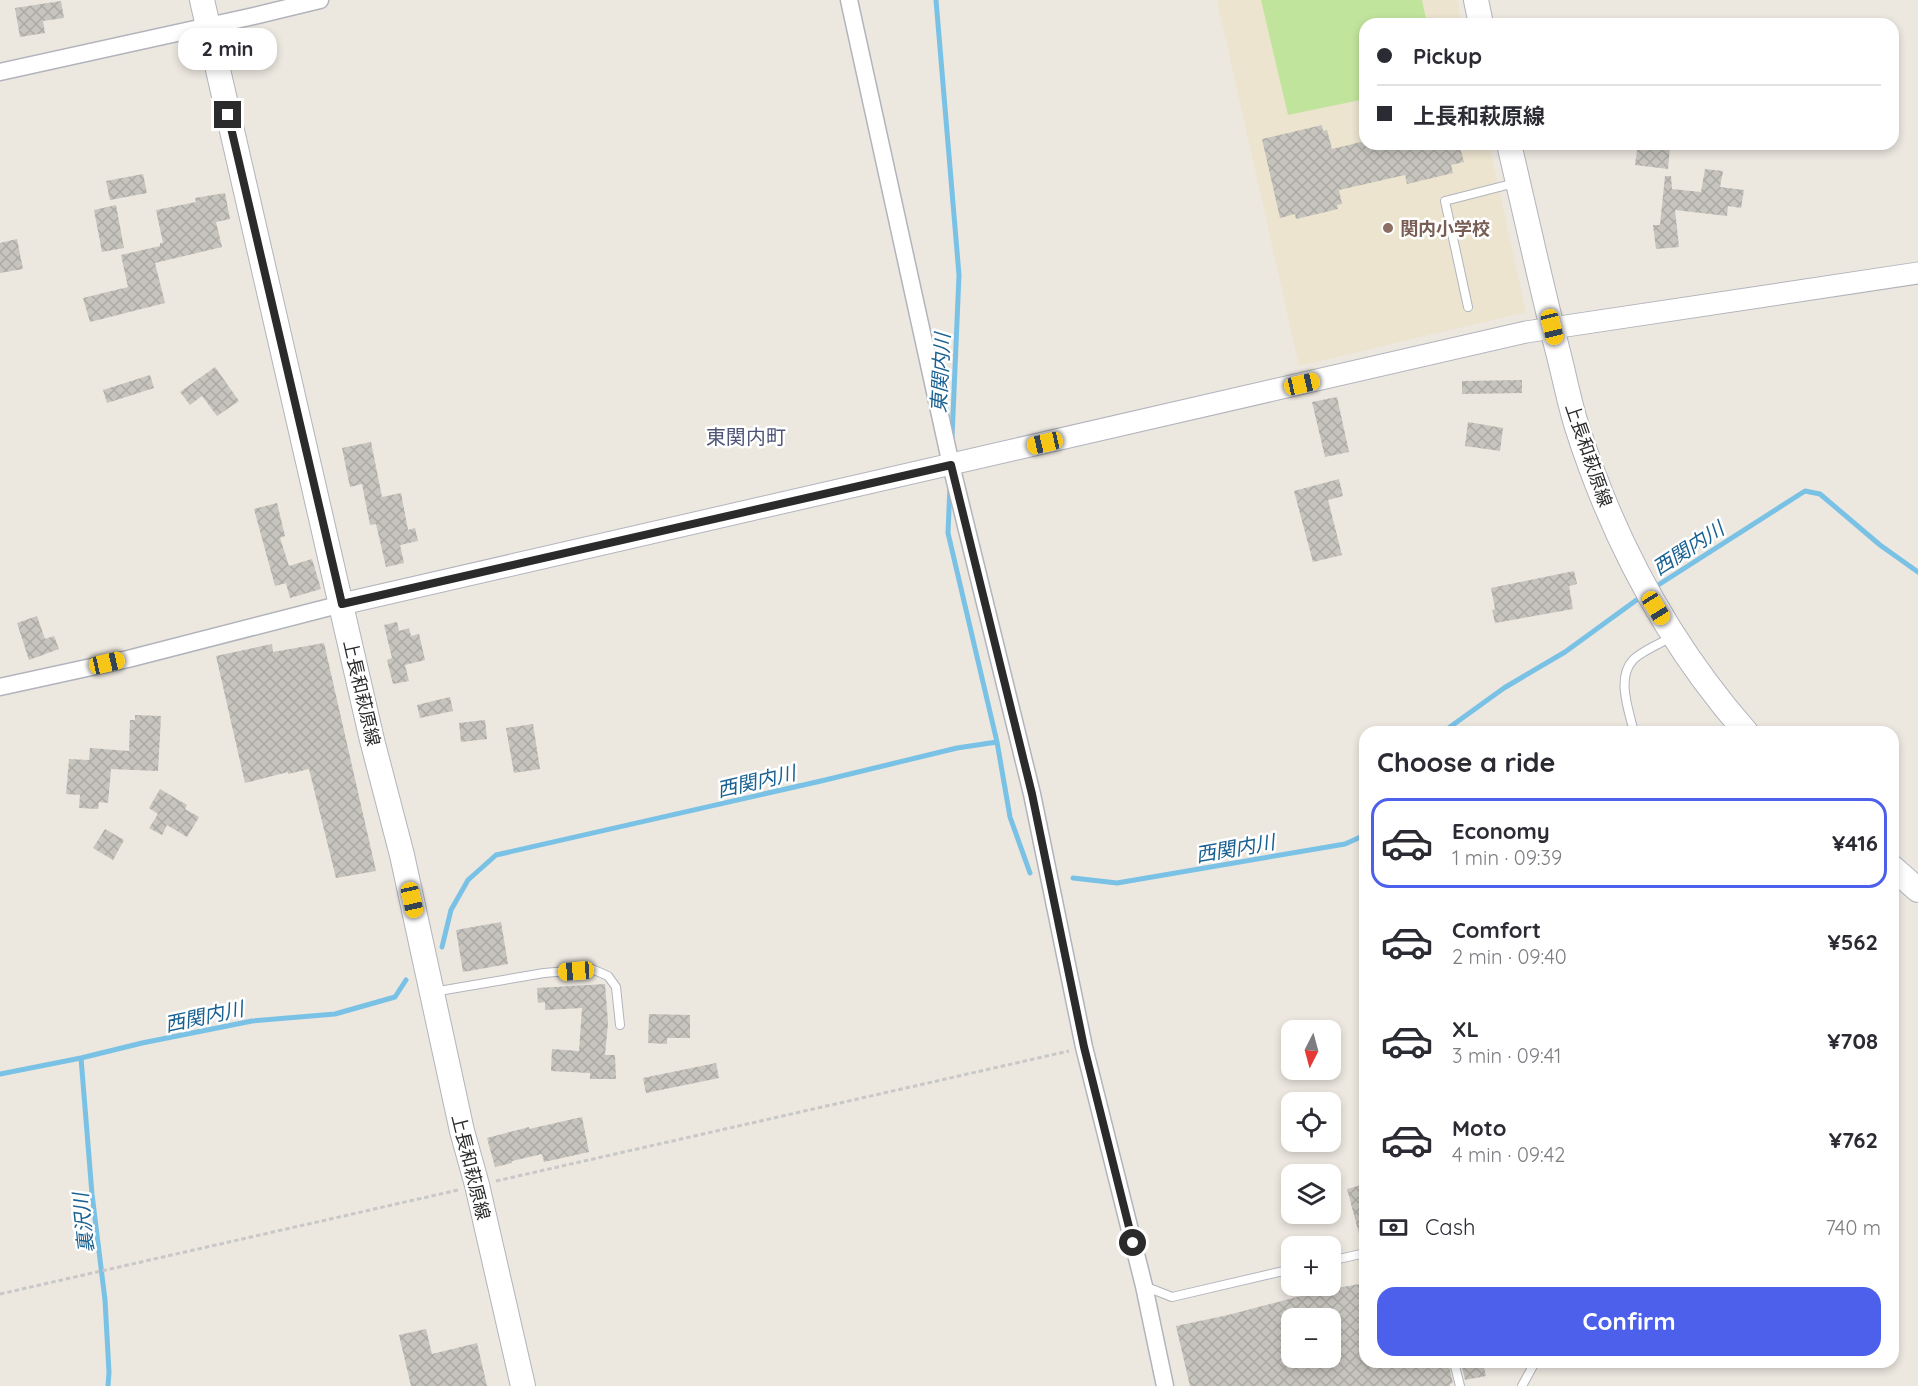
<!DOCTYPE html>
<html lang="en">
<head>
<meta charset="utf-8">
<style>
  :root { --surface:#fff; --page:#f2f2f3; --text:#2b2b33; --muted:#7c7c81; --line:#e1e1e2; --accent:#4c60eb }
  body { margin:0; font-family:Quicksand,"Noto Sans JP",sans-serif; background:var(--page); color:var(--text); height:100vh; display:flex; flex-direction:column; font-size:22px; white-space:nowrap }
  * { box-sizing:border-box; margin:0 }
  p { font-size:20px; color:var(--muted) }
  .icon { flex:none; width:33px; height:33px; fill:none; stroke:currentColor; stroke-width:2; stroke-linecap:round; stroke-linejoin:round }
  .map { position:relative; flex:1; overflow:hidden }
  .panel { position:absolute; left:1359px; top:726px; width:540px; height:642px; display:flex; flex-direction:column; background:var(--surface); border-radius:18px; box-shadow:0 3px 9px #0003 }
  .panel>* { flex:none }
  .top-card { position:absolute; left:1359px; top:18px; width:540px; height:132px; border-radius:18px; box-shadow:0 3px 9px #0003; display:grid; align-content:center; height:132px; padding:0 18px; background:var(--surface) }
  .needle { width:39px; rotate:186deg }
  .buttons { position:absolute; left:1281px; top:1020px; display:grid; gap:12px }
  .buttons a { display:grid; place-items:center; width:60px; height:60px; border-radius:12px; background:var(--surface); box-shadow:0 3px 9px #0003; font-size:30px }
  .end { position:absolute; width:27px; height:27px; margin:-14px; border:8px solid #2b2b2b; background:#fff; box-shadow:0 0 0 3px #fff }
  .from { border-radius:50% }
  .bubble { position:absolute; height:42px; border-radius:18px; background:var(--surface); box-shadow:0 3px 9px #0003; font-size:20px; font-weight:700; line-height:42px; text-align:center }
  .car { position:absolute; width:18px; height:36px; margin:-18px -9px; border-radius:8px; box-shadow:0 0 4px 2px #0007; background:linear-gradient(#f5c518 24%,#345 0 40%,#f5c518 0 76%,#345 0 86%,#f5c518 0) }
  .top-card b { display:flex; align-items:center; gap:21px; height:57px; font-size:22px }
  .top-card b+b { border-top:2px solid var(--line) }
  .top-card i { width:15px; height:15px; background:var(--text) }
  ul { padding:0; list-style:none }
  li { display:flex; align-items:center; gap:18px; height:90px; margin:0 12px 9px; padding:0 6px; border:3px solid transparent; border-radius:18px }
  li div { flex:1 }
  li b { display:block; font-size:22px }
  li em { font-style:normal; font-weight:700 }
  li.active { border-color:var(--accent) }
  li>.icon { width:54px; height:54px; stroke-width:1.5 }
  h2 { padding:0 18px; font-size:27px; line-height:72px }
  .pay { display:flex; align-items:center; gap:15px; height:66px; padding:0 18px; font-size:22px }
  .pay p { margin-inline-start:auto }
  .cta { display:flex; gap:12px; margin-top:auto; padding:12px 18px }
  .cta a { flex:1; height:69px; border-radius:18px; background:var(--accent); color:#fff; font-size:24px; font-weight:700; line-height:69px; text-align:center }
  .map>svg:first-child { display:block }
</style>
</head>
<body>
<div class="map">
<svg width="1918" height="1386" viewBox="0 0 1918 1386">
  <defs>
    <pattern id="building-cross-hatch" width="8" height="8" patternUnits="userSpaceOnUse" patternTransform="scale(1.5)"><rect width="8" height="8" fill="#c7c4be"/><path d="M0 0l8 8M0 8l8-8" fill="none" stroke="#aba9a3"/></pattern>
  </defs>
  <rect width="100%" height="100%" fill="#ece7df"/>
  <path fill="#ece4cf" d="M1217,0H1457L1462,24H1365V144H1489L1526,312L1299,366Z"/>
  <path fill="#c1e49c" d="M1261,0H1422L1427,24H1365V99L1288,115Z"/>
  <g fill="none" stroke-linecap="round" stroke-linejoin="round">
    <path stroke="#7ac2e5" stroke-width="5" d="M936,0L959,275L952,438
      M950,486L948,533L997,742L1010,817L1030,873
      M1652,589L1805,491L1820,494L1880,545L1918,572
      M1443,732L1504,688L1565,652L1642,596
      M1073,878L1117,883L1345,844L1365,835
      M442,947L451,910L468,880L496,855L821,781L957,748L997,742
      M81,1058L92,1194L105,1300L109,1372L108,1386
      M0,1074L81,1058L142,1043L252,1021L335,1014L395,997L406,980"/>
  </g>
  <path fill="url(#building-cross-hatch)" fill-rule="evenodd" d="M61,1L64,18L43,21L45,33L20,37L15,8Z
    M1322,125L1323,131L1327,130L1332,149L1365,141V144H1459L1464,162L1451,165L1453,173L1407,184L1405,175L1339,190L1342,204L1337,205L1338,209L1296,219L1295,214L1280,218L1262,139Z
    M1638,144L1670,147L1668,169L1635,165Z
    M1705,169L1723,171L1720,187L1744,190L1741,208L1728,206L1727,216L1675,210L1679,247L1656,249L1653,225H1660L1665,176H1671L1672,189L1701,192Z
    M143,174L147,193L110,200L106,181Z
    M225,193L230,219L216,222L222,247L155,263L165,303L90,322L83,298L128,287L121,255L160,246V243H163L156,210L196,202L195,198Z
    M116,205L124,248L102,252L94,210Z
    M17,239L23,269L0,273V243Z
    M215,367L239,401L217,416L202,396L190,405L180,392Z
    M150,375L154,388L107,403L103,390Z
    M1522,380V393L1462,394V381Z
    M1337,397L1349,452L1325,457L1312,402Z
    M1468,422L1503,428L1500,451L1465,446Z
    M371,442L382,497L401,493L408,530L415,528L418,541L400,545L404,563L386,567L376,524L370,525L362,484L350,487L342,448Z
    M1339,479L1343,496L1328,500L1342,555L1313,562L1294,491Z
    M277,503L285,536L280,538L289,566L312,559L321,589L290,598L286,583L275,586L254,509Z
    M1574,571L1577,584L1569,586L1573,609L1495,623L1492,610L1495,609L1491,588Z
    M37,616L45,639L54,636L59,649L29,660L17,623Z
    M397,622L399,631L409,628L411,636L419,634L425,660L405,665L409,681L393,684L387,660L392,658L384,625Z
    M324,643L376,871L336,878L309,769L288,774V772L245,783L216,656L272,644L273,652Z
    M450,697L453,711L420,718L417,705Z
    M135,715L161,716L158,771L111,769L108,803L99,802L98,809L79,808L80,795L66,794L69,759L89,760L90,748L129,751L130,720H135Z
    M485,720L487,739L461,742L459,723Z
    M533,724L540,769L514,773L506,728Z
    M160,789L187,805L185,809L199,817L187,837L167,825L162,835L149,828L158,814L149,808Z
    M105,829L124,840L113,860L93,848Z
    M501,922L508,964L463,972L456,930Z
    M605,984L608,1023L605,1055H615L616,1079H590V1073L551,1071L552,1049L579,1051L582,1008L545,1010V1002L538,1003L537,988Z
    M649,1014L690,1015V1038H667V1044L648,1043Z
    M716,1063L719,1078L646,1093L643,1078Z
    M582,1117L589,1152L544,1162L542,1154L512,1161V1163L495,1167L487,1138L529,1127V1129Z
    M1365,1184V1240L1361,1241L1347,1189Z
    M1365,1283V1362H1448L1453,1383L1450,1384V1386H1190L1176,1326L1228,1315L1320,1291ZM1292,1318H1330V1358H1292Z
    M426,1329L432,1354L477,1343L487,1386H411L399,1335Z
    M1461,1362H1483L1486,1376L1465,1380Z"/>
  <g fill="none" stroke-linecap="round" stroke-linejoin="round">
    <g stroke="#b2b4bd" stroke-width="10">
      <path id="service" d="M1468,307L1445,201L1515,183
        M1634,732C1629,711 1616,678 1633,660C1641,651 1662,643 1673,636
        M433,992L544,973L592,969L608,976L616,987L620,1025
        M1330,1261L1365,1253
        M1144,1286L1172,1297L1292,1269
        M1454,1362L1460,1386
        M1522,1386L1535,1362"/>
    </g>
    <g stroke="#b2b4bd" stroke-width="19">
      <path id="minor" d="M849,0L951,465L1032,794L1084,1047L1144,1286L1165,1386
        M0,72L254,16L320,0
        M0,687L128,659L342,604"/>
    </g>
    <g stroke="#b2b4bd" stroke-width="23">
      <path id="tertiary" d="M342,604L1526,332L1918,273"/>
    </g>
    <g stroke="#b2b4bd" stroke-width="26">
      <path id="secondary" d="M202,0L372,740L402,855L462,1131L477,1185L523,1386
        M1476,0L1481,24
        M1509,144C1525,212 1540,280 1557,348C1564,374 1569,402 1577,427C1613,540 1668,643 1746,732
        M1893,868L1918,890"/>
    </g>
    <path stroke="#c8c8c8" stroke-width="3" stroke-dasharray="4.5 3" stroke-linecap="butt" d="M496,1181L1069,1051
      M0,1294L458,1190"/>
    <use href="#service" stroke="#fff" stroke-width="8"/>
    <use href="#minor" stroke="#fff" stroke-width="16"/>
    <use href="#tertiary" stroke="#fff" stroke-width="21"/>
    <use href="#secondary" stroke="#fff" stroke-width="24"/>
  </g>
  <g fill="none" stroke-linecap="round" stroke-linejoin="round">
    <path stroke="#2b2b2b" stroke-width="8" d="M228,115L342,604L951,465L1032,794L1084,1047L1133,1243"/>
  </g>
  <circle fill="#8d6e63" stroke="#fff" stroke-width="2" cx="1388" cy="228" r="6"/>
  <g text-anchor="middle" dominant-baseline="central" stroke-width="5" stroke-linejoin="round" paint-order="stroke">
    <g font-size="18" font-weight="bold" fill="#785e54" stroke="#fff" text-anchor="start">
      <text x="1400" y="228">関内小学校</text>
    </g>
    <g font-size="18" fill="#2b2b2b" stroke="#fff">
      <text transform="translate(1589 455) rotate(71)">上長和萩原線</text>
      <text transform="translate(362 693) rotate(77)">上長和萩原線</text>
      <text transform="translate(471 1167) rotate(76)">上長和萩原線</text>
    </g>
    <g font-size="20" font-style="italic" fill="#196192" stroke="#fff">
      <text transform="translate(940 373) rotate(-87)">東関内川</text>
      <text transform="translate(1688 548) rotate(-33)">西関内川</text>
      <text transform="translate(756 781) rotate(-13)">西関内川</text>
      <text transform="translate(1235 848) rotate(-10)">西関内川</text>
      <text transform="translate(204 1016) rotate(-12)">西関内川</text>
      <text transform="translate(83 1223) rotate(-96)">裏沢川</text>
    </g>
    <g font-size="20" fill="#4f5478" stroke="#fff">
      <text x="746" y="436">東関内町</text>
    </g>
  </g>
</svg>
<div class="buttons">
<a><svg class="needle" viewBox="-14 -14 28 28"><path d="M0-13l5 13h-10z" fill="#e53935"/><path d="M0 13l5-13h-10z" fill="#7c7c81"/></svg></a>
<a><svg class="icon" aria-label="locate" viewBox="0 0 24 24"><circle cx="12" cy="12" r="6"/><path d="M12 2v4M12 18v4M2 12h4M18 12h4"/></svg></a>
<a><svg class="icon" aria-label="layers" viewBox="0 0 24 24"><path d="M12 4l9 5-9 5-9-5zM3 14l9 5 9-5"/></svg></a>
<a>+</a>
<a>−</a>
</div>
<i class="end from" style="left:1133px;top:1243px"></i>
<i class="end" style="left:228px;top:115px"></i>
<div class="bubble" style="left:178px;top:28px;width:99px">2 min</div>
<i class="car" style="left:1552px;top:327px;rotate:166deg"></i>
<i class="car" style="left:1302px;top:384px;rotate:77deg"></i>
<i class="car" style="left:1045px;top:443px;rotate:257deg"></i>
<i class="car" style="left:1656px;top:608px;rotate:148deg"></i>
<i class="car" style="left:107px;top:663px;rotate:77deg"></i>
<i class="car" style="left:412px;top:900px;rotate:167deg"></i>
<i class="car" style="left:576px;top:971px;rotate:266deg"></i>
<div class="top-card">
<b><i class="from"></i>Pickup</b>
<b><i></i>上長和萩原線</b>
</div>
<section class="panel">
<h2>Choose a ride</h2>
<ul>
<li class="active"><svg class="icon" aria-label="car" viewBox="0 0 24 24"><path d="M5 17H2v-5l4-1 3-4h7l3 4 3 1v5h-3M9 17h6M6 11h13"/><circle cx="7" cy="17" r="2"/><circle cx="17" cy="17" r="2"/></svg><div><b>Economy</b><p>1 min · 09:39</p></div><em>¥416</em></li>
<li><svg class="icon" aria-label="car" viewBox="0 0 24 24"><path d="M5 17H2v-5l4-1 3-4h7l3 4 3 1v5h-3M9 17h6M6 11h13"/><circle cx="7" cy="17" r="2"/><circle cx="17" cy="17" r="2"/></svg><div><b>Comfort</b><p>2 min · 09:40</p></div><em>¥562</em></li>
<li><svg class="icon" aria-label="car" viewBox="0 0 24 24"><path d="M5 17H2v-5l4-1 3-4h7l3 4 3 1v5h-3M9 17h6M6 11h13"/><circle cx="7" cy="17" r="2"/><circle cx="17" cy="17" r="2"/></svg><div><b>XL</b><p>3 min · 09:41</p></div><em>¥708</em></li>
<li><svg class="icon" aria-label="car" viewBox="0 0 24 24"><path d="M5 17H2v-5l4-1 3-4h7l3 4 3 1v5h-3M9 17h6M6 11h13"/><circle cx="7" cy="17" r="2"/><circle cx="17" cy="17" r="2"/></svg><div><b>Moto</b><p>4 min · 09:42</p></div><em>¥762</em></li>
</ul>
<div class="pay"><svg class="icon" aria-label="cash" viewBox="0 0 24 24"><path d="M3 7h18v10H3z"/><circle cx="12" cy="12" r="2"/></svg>Cash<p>740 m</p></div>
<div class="cta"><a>Confirm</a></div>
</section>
</div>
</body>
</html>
